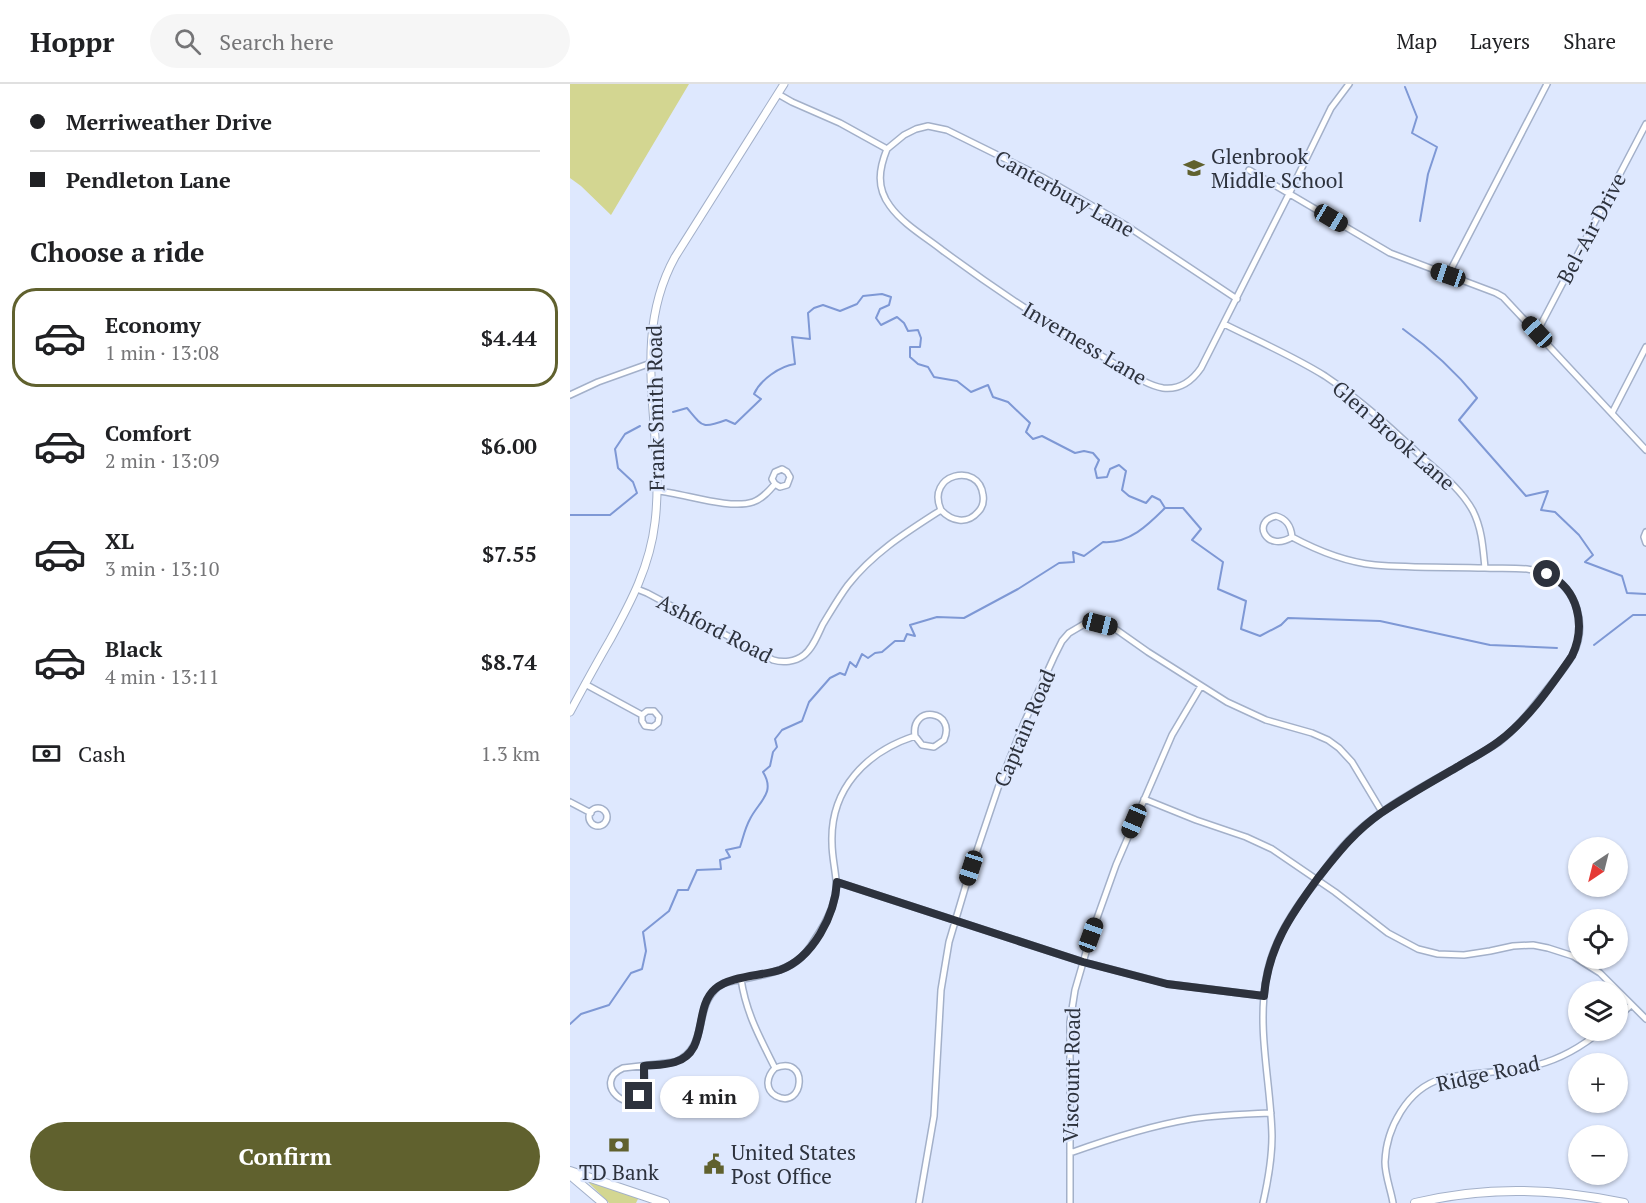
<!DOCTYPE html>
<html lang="en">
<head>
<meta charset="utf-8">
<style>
  :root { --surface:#fff; --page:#f6f6f6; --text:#202124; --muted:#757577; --line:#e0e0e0; --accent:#60612e }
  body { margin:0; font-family:"PT Serif",serif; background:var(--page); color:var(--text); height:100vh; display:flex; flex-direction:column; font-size:22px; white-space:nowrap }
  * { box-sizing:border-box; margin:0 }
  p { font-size:20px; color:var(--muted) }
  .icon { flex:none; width:33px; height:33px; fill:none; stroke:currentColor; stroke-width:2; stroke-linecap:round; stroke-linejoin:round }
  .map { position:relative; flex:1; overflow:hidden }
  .side { display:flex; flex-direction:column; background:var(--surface); width:570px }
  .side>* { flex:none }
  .banner { display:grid; align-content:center; height:132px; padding:0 30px; background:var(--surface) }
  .needle { width:39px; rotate:215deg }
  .tools { position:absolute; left:998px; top:753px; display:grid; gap:12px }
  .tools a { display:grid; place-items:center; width:60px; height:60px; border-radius:50%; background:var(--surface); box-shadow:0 2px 4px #0004; font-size:30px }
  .end { position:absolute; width:27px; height:27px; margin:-14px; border:8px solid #2d323d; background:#fff; box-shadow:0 0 0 3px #fff }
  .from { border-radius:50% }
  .bubble { position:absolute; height:42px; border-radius:21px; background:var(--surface); box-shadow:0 2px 4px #0004; font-size:20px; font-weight:700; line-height:42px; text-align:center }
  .car { position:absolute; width:18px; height:36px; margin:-18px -9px; border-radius:8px; box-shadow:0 0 4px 2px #0007; background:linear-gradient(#222 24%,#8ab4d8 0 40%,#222 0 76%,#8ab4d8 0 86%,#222 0) }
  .banner b { display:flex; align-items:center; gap:21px; height:57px; font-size:22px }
  .banner b+b { border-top:2px solid var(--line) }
  .banner i { width:15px; height:15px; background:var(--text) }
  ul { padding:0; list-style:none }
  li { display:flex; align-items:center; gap:18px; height:99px; margin:0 12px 9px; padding:0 18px; border:3px solid transparent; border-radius:24px }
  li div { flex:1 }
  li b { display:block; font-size:22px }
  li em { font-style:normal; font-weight:700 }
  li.selected { border-color:var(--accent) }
  li>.icon { width:54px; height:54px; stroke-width:1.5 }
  h2 { padding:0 30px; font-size:27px; line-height:72px }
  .pay { display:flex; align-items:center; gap:15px; height:66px; padding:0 30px; font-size:22px }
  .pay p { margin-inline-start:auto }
  .action { display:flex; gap:12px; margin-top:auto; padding:12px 30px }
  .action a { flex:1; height:69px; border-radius:36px; background:var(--accent); color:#fff; font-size:24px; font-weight:700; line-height:69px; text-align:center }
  header { display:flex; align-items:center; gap:36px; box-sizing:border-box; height:84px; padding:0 30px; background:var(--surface); border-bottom:2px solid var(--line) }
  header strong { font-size:28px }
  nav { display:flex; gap:33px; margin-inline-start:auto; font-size:21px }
  .search { width:420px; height:54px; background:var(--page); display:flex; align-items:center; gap:15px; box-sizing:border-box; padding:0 21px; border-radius:33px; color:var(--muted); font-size:22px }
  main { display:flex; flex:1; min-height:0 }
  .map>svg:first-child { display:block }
</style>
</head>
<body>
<header>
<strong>Hoppr</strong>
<div class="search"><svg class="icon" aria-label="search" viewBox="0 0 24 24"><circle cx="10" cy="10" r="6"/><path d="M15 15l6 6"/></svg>Search here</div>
<nav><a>Map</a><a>Layers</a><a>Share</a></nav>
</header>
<main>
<section class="side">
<div class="banner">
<b><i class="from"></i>Merriweather Drive</b>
<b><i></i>Pendleton Lane</b>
</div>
<h2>Choose a ride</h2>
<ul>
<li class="selected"><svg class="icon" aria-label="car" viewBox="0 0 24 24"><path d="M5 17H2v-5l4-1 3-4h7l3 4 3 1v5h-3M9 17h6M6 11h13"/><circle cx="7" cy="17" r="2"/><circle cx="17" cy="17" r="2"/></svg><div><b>Economy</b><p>1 min · 13:08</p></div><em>$4.44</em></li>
<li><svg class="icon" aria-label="car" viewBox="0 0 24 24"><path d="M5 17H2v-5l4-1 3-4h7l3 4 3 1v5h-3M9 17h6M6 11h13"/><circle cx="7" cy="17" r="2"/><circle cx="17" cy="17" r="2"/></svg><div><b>Comfort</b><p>2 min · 13:09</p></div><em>$6.00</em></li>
<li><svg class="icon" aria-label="car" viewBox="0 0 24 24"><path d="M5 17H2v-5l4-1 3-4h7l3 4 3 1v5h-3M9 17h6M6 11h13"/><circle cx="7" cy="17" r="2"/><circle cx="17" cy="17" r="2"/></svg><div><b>XL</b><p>3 min · 13:10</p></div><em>$7.55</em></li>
<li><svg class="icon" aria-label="car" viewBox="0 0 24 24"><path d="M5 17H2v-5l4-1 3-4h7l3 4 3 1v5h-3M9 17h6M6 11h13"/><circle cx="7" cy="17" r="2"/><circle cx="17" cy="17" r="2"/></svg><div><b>Black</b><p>4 min · 13:11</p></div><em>$8.74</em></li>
</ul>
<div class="pay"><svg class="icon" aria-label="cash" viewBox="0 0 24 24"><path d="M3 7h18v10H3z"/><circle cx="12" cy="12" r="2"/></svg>Cash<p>1.3 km</p></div>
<div class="action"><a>Confirm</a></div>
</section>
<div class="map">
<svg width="1076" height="1119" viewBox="0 0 1076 1119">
  <rect width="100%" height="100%" fill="#dee8fe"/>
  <path fill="#d3d691" d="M0,0H119L41,131L11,102L0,94Z
    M21,1098L68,1114V1115L66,1119H39L19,1099Z"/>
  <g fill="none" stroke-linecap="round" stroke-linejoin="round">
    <path stroke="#7e98d5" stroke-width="2" d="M835,3L847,33L842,49L867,63L858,90L850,137
      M833,245C861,265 885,287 907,314L889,336L956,412L978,407L971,426L985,428L1009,451L1023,471L1015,478L1052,492L1057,509L1076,510
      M103,328L117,324C133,343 132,345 156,336L165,340L191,315L184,310C190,296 210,282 225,280L222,253L240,255L238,229L244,224L253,221L270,227L287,220L293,212L312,210L321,213L319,221L310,225L306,234L311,241L327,233L334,239L338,247L348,246L351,254L350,263H340V273L348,280L358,283L364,293L387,297L401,308L418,301L423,313L438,318L460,339L456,348L463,355L472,352L505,369L514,367L523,369L529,376L525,385L527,394L537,393L540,385L549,381L556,387L552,406L559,412L576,419L582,412L590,416L595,424H613L631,445L622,456L653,478L648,505L676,517L671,545L690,552L711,541L718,534L810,537L920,561L987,564
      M0,431H40L67,409L63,398L48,384L45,365L55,350L70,342
      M1024,561L1063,531H1076
      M0,940L11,930L39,921L61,889L72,885L76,867L73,848L99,827L108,806H118L127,786L151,785L150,776L160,773L156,766L170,763C173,754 175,744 180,735C189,717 206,709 193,688L200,682L203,668L207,663L205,655L212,646L232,637L239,618L260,594L270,589L275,591L280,578L286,583L292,570L298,574L305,569L312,568L325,557H334L337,550L345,552L340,541L367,533L394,534L448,505L489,479L504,478L503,468L514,472L533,458C559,460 578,441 595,424"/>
    <g stroke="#a3b0c9" stroke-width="8">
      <path id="minor" d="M208,10L222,18L270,39L317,65C309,85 306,103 320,122C333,140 354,152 372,166C426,206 482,243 540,277C556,286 575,301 593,304C610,306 622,297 631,284L719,110L761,24L779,0
        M317,65L334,51L346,45L358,42L377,46L472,93L557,142L667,215
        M679,86L820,169L926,209L933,213L1076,366
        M878,191L977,0
        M654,240C688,257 723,272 755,292C791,316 822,345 853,374C871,390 891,405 903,427C912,445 913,464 915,484
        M967,248L1076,40
        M0,311L28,298L81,279
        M1042,329L1076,263
        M87,407C113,409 159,426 183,418C192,415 199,407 205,400L202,395L205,388L212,385L217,388L220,393L217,401L210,403L205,400
        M706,432C717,435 721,442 722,453C696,469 681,437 706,432Z
        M1076,448L1074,453L1076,459
        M67,505L77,509L203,576C213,579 225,578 234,571C243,564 248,550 253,540C261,527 269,513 278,501C304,468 337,448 371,426C381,437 397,441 408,428C413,423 414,417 413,411C409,377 355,390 371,426
        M15,600L72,631V637L75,642L83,643L88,639L89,633L84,627H77L72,631
        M574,715L626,736L676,753L702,765L765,808L818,849L848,865L868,870L894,871L920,867L943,862L963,861L978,864L1003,872L1030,889L1076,935
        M0,718L21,729
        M19 733a9 9 0 1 1 18 0a9 9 0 1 1-18 0Z
        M267,798L513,878L598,900L694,912
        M171,895C176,929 190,954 205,984C197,992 194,1005 206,1012C234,1027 240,970 205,984
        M1047,934L1061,921
        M74,982C74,989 76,999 73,1006C62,1035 20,999 53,984L105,978C142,963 120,918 154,899C176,894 205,891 224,879C234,873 240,864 245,855C256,839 268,816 266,796C265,784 262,772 262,759C260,705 296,668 345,652L352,661L364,663L374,656C387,626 340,620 345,652
        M500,1069C539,1055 579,1042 621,1035C647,1031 674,1030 701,1029
        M349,1119L364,1032L371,906L379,858L401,784L428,704L454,639L484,573L492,557L499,549L516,539L530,540L544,544L578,568L657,618L696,636L742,649L758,656L769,664L782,678L812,728
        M500,1119V938L505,906L521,851L546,781L602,651L631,602
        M693,1119C698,1097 702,1075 702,1052C701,1000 687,947 696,896C702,857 724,825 748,795C757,782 766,769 777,758C805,727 852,703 889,682C902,674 916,667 929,658C947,644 961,626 975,608C984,596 996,584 1003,570C1016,545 1009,512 986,495C966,481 938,485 915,484C879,483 841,484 805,481C776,478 748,467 722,453
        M823,1119C821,1106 815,1092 815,1078C816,1045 837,1005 871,995C902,987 936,990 967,981C990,975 1014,961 1032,946"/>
    </g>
    <g stroke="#a3b0c9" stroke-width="9">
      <path id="tertiary" d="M0,628C13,604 26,580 40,556C61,518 80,482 85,438C96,348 58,258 105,173L214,0"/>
    </g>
    <g stroke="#a3b0c9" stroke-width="10">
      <path id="secondary" d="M0,1087L95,1119
        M0,1091L33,1119
        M845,1119C917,1102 982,1104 1054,1119"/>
    </g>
    <use href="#minor" stroke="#fff" stroke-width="5"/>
    <use href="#tertiary" stroke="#fff" stroke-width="7"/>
    <use href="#secondary" stroke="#fff" stroke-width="8"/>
  </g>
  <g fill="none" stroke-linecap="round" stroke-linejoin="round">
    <path stroke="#2d323d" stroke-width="8" d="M69,1012L74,1005V982C84,981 96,981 105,978C139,968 123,924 145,905C160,892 191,892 210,886C243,874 265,831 267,798L513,878L597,900L694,912C698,864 720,832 748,794C768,769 784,748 811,729C836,712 863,697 889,682C902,674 916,667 928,658C958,636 981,602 1002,572C1016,542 1009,505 977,490"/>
  </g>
  <defs>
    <g id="school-bare" transform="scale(1.62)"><path d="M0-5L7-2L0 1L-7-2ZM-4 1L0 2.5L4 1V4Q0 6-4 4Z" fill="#60612e" stroke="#dee8fe" stroke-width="2.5" paint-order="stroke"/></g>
    <g id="bank-bare" transform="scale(1.62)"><path d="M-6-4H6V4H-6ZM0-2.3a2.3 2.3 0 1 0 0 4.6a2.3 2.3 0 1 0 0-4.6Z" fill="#60612e" stroke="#dee8fe" stroke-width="2.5" paint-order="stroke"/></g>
    <g id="civic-bare" transform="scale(1.62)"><path d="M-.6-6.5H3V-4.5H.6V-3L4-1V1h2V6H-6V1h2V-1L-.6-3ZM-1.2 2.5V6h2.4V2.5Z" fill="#60612e" stroke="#dee8fe" stroke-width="2.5" paint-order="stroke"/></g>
  </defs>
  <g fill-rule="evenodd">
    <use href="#school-bare" x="624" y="84"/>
    <use href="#bank-bare" x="49" y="1061"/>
    <use href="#civic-bare" x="144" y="1080"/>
  </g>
  <g text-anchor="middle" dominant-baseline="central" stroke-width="4.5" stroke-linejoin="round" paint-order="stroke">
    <g font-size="21" fill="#2d323d" stroke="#dee8fe" text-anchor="start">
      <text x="641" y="72">Glenbrook<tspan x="641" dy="24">Middle School</tspan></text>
      <text x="161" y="1068">United States<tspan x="161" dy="24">Post Office</tspan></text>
      <text x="49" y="1088" text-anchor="middle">TD Bank</text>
    </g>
    <g font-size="21" fill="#2d323d" stroke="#dee8fe">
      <text transform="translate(495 109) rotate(29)">Canterbury Lane</text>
      <text transform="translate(1021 144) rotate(-62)">Bel-Air Drive</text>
      <text transform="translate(515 259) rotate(31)">Inverness Lane</text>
      <text transform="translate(85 324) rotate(-91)">Frank Smith Road</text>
      <text transform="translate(824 351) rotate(41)">Glen Brook Lane</text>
      <text transform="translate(145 544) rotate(27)">Ashford Road</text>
      <text transform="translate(454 644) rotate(-67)">Captain Road</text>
      <text transform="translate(918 989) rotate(-12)">Ridge Road</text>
      <text transform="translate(501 991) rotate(-89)">Viscount Road</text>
    </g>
  </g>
</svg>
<div class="tools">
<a><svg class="needle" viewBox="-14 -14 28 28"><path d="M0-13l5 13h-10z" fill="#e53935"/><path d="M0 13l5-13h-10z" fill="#757577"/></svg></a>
<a><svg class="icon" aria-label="locate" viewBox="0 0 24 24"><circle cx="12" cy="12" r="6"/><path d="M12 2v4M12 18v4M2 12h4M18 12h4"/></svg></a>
<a><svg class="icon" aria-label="layers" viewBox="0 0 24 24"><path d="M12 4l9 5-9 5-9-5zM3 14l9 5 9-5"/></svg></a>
<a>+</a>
<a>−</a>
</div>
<i class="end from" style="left:977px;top:490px"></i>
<i class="end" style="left:69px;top:1012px"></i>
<div class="bubble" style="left:90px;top:992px;width:99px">4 min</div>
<i class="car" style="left:761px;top:134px;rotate:121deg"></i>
<i class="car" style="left:878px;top:191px;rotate:289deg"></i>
<i class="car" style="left:967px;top:248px;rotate:317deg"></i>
<i class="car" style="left:530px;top:540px;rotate:104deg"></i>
<i class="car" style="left:564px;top:737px;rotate:203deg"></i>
<i class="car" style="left:401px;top:784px;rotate:198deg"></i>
<i class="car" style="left:521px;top:851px;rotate:20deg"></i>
</div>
</main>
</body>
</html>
